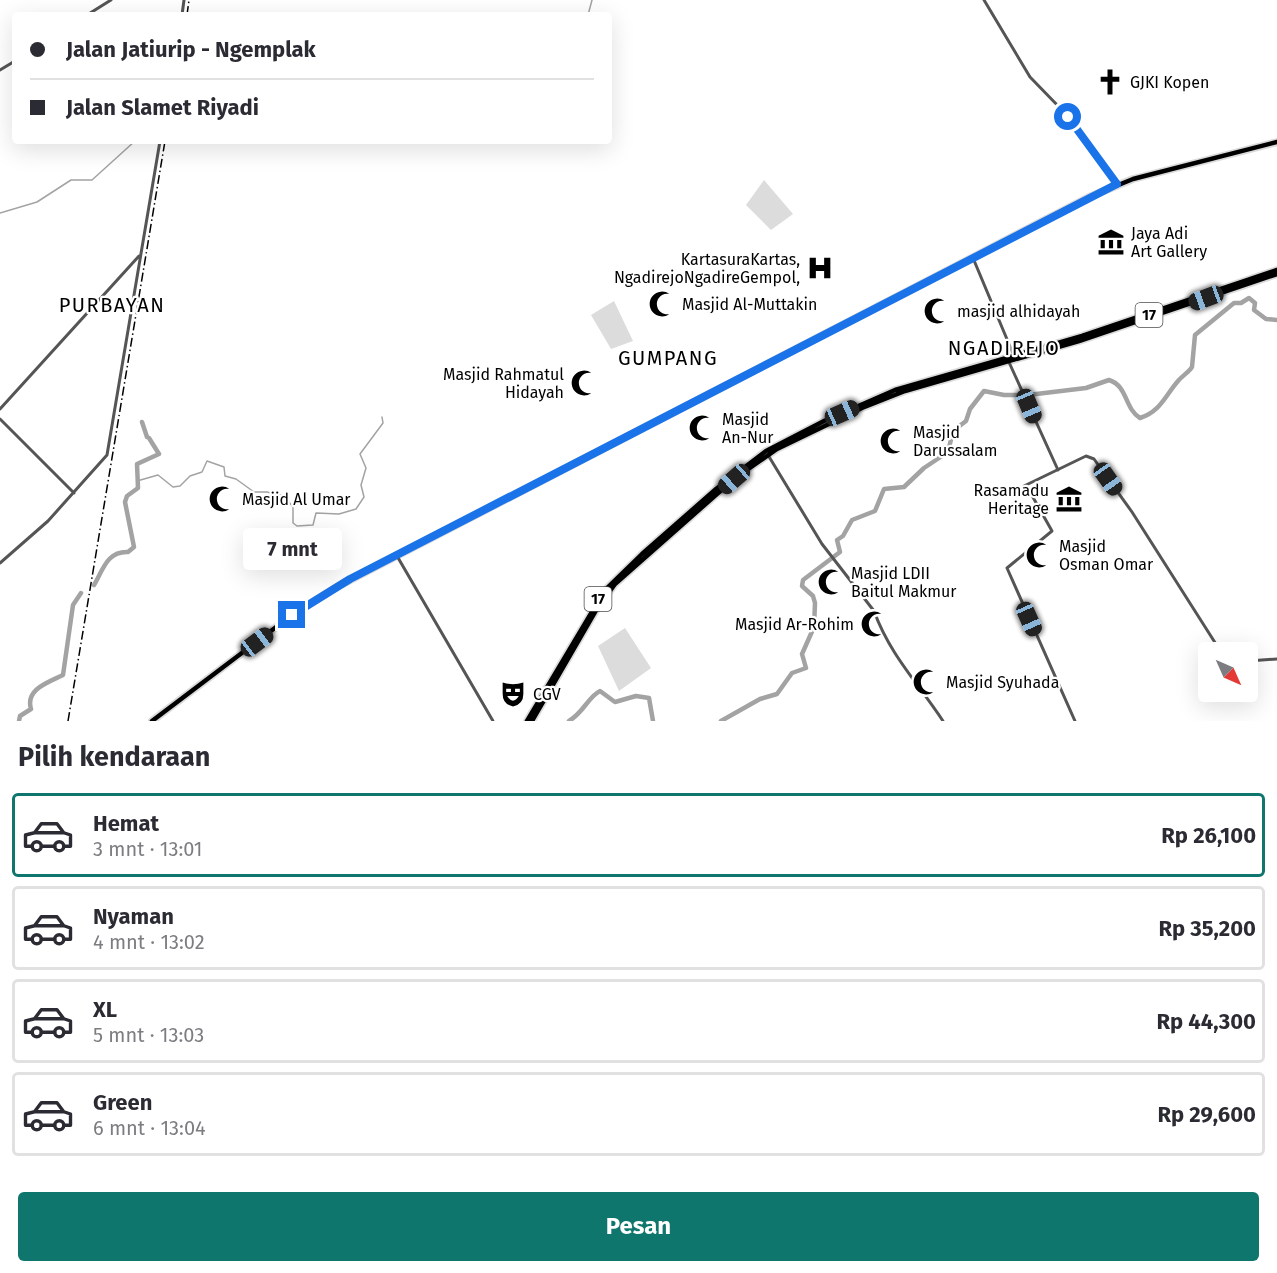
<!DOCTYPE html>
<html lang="id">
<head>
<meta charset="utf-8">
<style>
  :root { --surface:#fff; --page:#f7f7f7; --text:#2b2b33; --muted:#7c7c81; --line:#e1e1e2; --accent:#0f766e }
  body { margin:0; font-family:"Fira Sans",sans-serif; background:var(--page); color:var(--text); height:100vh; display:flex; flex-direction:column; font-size:22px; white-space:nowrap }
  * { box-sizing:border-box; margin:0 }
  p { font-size:20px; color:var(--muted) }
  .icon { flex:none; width:33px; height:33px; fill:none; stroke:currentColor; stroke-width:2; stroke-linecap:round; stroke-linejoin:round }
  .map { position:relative; height:721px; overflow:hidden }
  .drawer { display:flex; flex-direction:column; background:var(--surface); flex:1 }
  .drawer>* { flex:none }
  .guide { position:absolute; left:12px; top:12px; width:600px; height:132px; border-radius:6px; box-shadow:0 6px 24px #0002; display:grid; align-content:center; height:132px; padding:0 18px; background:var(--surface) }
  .needle { width:39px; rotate:135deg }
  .controls { position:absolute; left:1198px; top:642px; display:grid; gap:12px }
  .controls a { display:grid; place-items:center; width:60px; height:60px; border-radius:6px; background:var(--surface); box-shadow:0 6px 24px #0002; font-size:30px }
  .end { position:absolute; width:27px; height:27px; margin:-14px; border:8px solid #1a73e8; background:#fff; box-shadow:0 0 0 3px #fff }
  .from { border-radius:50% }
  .bubble { position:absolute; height:42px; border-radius:6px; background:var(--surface); box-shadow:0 6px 24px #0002; font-size:20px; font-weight:700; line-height:42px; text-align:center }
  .car { position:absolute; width:18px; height:36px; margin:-18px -9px; border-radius:8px; box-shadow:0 0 4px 2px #0007; background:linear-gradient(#222 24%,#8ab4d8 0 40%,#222 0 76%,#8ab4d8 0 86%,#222 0) }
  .guide b { display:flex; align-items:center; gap:21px; height:57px; font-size:22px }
  .guide b+b { border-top:2px solid var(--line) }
  .guide i { width:15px; height:15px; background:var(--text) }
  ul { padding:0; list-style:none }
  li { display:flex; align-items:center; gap:18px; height:84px; margin:0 12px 9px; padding:0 6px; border:3px solid var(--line); border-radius:6px }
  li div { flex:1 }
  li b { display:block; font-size:22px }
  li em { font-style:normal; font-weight:700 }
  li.on { border-color:var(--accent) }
  li>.icon { width:54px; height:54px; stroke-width:1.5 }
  h2 { padding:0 18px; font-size:27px; line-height:72px }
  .cta { display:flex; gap:12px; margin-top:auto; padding:12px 18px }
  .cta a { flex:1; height:69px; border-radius:6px; background:var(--accent); color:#fff; font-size:24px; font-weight:700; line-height:69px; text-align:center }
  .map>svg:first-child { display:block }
</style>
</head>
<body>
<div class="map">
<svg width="1277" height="721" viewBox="0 0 1277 721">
  <rect width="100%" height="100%" fill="#fff"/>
  <path fill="#dcdcdc" d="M764,180L793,214L771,230L746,205Z
    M614,301L633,341L611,349L591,315Z
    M625,628L651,668L619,691L598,646Z"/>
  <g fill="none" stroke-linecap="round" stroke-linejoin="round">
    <path stroke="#a3a3a3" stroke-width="1.5" d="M588,15L592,0
      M0,213L37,202L71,180H92L135,141
      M137,481L158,475L173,487L180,486L190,476L202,472L207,461L224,467L225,476L236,479L254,492H267L284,496L293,507V523L297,526L313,525L316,513L339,514L356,509L364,497L361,485L366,468L360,454L383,423L382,417"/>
    <path stroke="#a3a3a3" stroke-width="4.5" d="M142,422L147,437
      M94,585C103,570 107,551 128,552L134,547L125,502L127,496L138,488L137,464L159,454L149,438
      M19,721L20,716L31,709C25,689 49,682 63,675L73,605L81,593
      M569,721C583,713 589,696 600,691L615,702L636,696L649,698L653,721
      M721,721L760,699L777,694L792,673L806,668L802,654L814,627L815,603L813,596L802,586L803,580L840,552L837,540L843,536L852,520L875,511L884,489L904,487L924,468L948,452L953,431L966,421L970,409L984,391L1004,395H1028L1086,388L1109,380C1128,386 1124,408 1140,418C1160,412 1165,396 1178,381C1182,376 1188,373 1192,367L1195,335L1234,303H1241L1249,298L1255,303L1254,310L1266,319L1277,320"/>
    <g stroke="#dbdbdb" stroke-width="8">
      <path id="primary" d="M152,721L292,615L337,587L1089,197L1133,179L1277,142"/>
    </g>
    <g stroke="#dbdbdb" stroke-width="8">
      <path id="trunk" d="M527,721L605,590L642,554L716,489L766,451L824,421L895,390L1082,336L1277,270
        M532,721L595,612L615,584L734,479L777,449L862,408L905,391L1079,341L1277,274"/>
    </g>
    <path stroke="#555" stroke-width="3" d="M984,0L1030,77L1062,110L1117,184
      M87,15L111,0
      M182,15L184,0
      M0,70L15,61
      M973,258L1014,356
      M1008,360L1058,470
      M0,409L139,256
      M0,419L74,493
      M768,455L822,544L874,611C890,655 918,683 943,721
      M397,556L493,721
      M0,563L48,521L107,455L160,141
      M1248,661L1277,659
      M1075,721L1007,568L1052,531L1030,492L1024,486L1086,456L1094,459L1132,512L1221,652"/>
    <use href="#primary" stroke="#000" stroke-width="4.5"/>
    <use href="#trunk" stroke="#000" stroke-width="4.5"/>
    <path stroke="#000" stroke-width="1.5" stroke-dasharray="9 3 1.5 3" stroke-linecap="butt" d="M187,15L189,0
      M68,721L165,141"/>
  </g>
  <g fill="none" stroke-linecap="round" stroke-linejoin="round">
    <path stroke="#1a73e8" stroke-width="8" d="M292,615L350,579L1117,184L1068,117"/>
  </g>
  <defs>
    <g id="church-bare" transform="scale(2.07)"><path d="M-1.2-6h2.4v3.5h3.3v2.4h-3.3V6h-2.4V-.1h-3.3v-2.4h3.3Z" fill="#000" stroke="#fff" stroke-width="2.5" paint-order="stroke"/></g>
    <g id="museum-bare" transform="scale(2.07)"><path d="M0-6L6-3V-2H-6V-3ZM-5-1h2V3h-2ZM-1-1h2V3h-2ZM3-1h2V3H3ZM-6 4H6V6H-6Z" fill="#000" stroke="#fff" stroke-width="2.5" paint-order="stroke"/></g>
    <g id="hospital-bare" transform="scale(2.07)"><path d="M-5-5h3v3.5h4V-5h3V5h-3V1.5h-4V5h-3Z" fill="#000" stroke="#fff" stroke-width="2.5" paint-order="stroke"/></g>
    <g id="mosque-bare" transform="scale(2.07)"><path d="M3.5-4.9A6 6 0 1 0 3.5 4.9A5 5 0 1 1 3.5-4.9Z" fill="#000" stroke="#fff" stroke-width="2.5" paint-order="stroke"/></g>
    <g id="theatre-bare" transform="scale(2.07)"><path d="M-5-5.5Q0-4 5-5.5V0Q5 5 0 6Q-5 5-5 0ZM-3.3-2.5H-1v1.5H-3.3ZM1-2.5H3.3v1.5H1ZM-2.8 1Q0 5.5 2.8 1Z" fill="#000" stroke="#fff" stroke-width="2.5" paint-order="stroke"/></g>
  </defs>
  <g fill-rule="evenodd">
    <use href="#church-bare" x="1110" y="82"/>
    <use href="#museum-bare" x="1111" y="242"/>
    <use href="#hospital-bare" x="820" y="268"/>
    <use href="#mosque-bare" x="662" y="304"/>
    <use href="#mosque-bare" x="937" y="311"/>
    <use href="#mosque-bare" x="584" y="383"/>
    <use href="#mosque-bare" x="702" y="428"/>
    <use href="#mosque-bare" x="893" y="441"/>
    <use href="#mosque-bare" x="222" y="499"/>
    <use href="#museum-bare" x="1069" y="499"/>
    <use href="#mosque-bare" x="1039" y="555"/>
    <use href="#mosque-bare" x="831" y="582"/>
    <use href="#mosque-bare" x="874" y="624"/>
    <use href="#mosque-bare" x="926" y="682"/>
    <use href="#theatre-bare" x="513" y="694"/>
  </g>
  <g text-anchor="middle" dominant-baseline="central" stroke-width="4.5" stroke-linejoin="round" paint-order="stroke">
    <g fill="#fff" stroke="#4c4c4c" stroke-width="1.5">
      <rect x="1135.5" y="303" width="27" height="24" rx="4.5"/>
      <rect x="584.5" y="587" width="27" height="24" rx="4.5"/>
    </g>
    <g font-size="15" font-weight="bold" fill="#000">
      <text x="1149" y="315">17</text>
      <text x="598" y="599">17</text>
    </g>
    <g font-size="16" fill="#000" stroke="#fff" text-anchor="start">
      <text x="1130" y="82">GJKI Kopen</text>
      <text x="1131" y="233">Jaya Adi<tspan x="1131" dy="18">Art Gallery</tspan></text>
      <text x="800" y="259" text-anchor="end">KartasuraKartas,<tspan x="800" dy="18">NgadirejoNgadireGempol,</tspan></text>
      <text x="682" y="304">Masjid Al-Muttakin</text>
      <text x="957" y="311">masjid alhidayah</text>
      <text x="564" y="374" text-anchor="end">Masjid Rahmatul<tspan x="564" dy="18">Hidayah</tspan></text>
      <text x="722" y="419">Masjid<tspan x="722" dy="18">An-Nur</tspan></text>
      <text x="913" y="432">Masjid<tspan x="913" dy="18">Darussalam</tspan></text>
      <text x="1049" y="490" text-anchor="end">Rasamadu<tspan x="1049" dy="18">Heritage</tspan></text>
      <text x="242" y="499">Masjid Al Umar</text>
      <text x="1059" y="546">Masjid<tspan x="1059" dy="18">Osman Omar</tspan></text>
      <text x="851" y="573">Masjid LDII<tspan x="851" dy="18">Baitul Makmur</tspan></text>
      <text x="854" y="624" text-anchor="end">Masjid Ar-Rohim</text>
      <text x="946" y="682">Masjid Syuhada</text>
      <text x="533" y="694">CGV</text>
    </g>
    <g font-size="20" letter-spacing="1.5" fill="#000" stroke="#fff">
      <text x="112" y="305">PURBAYAN</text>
      <text x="1004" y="348">NGADIREJO</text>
      <text x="668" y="358">GUMPANG</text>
    </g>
  </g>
</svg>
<div class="controls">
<a><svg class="needle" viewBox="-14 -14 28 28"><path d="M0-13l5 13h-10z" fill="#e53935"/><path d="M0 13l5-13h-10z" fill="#7c7c81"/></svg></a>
</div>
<i class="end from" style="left:1068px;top:117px"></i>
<i class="end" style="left:292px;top:615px"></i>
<div class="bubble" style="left:243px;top:528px;width:99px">7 mnt</div>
<i class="car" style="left:1206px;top:298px;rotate:250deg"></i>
<i class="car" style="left:1029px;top:406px;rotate:157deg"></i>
<i class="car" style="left:842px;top:413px;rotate:66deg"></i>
<i class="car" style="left:734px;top:479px;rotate:229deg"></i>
<i class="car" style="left:1108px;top:479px;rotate:145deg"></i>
<i class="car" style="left:1029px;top:619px;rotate:156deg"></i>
<i class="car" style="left:257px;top:642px;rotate:53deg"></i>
<div class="guide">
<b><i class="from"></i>Jalan Jatiurip - Ngemplak</b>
<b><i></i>Jalan Slamet Riyadi</b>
</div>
</div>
<section class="drawer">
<h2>Pilih kendaraan</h2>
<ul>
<li class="on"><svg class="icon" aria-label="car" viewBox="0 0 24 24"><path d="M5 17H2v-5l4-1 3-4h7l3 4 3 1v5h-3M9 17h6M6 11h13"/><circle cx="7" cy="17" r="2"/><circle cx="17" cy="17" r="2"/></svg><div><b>Hemat</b><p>3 mnt · 13:01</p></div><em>Rp 26,100</em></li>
<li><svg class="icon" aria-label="car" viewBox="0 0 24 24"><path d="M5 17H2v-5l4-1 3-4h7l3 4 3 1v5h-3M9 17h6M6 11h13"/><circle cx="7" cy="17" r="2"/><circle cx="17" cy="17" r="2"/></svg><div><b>Nyaman</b><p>4 mnt · 13:02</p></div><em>Rp 35,200</em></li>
<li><svg class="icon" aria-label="car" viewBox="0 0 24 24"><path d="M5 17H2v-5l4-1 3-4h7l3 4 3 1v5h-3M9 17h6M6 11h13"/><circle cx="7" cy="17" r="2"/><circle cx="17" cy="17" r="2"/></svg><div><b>XL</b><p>5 mnt · 13:03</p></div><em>Rp 44,300</em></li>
<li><svg class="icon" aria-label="car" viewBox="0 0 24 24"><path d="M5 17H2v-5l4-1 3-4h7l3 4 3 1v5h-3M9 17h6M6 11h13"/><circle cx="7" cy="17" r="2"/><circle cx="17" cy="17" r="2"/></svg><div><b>Green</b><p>6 mnt · 13:04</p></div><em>Rp 29,600</em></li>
</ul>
<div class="cta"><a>Pesan</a></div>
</section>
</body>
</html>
